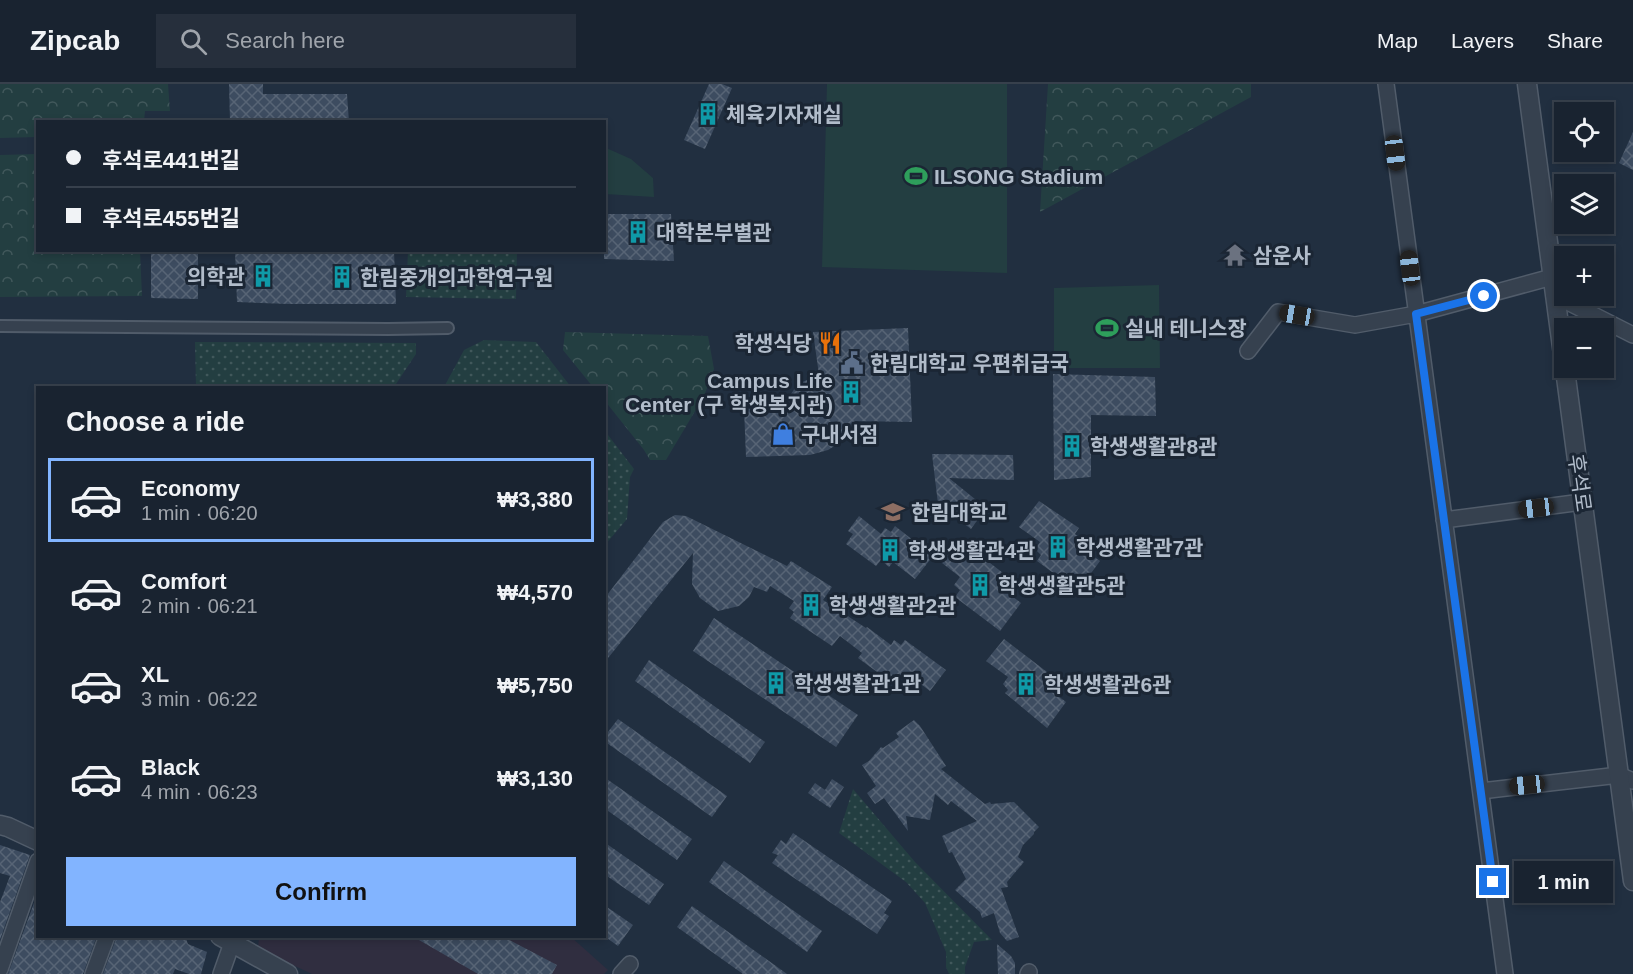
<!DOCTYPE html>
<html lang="en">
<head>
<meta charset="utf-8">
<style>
  :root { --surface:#192330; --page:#262f3c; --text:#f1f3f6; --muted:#9fa4ab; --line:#37404c; --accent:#82b4ff }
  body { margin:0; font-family:Helvetica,"Noto Sans KR",sans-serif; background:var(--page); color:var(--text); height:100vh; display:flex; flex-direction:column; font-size:22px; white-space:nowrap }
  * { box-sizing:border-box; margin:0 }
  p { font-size:20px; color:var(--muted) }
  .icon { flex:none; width:33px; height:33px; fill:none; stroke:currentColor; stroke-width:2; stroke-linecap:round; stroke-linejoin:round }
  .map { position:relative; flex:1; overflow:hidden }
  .panel { position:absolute; left:36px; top:302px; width:570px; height:552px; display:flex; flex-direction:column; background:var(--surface); border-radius:0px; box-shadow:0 3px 9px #0003,0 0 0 2px var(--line) }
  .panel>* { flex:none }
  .guide { position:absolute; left:36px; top:36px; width:570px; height:132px; border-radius:0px; box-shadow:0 3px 9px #0003,0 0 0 2px var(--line); display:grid; align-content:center; height:132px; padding:0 30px; background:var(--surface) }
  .controls { position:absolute; left:1554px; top:18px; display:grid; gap:12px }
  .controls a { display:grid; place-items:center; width:60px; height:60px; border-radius:0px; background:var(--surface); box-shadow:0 3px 9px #0003,0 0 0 2px var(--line); font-size:30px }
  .end { position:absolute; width:27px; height:27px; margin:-14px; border:8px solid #1a73e8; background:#fff; box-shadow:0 0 0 3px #fff }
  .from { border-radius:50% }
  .bubble { position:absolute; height:42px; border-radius:0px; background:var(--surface); box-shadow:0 3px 9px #0003,0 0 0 2px var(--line); font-size:20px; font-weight:700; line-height:42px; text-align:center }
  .car { position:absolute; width:18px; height:36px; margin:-18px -9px; border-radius:8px; box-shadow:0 0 4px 2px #0007; background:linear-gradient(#222 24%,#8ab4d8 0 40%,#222 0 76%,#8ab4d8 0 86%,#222 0) }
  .guide b { display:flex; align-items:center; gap:21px; height:57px; font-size:22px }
  .guide b+b { border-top:2px solid var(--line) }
  .guide i { width:15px; height:15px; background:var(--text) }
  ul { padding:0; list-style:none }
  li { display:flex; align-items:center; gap:18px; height:84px; margin:0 12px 9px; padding:0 18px; border:3px solid transparent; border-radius:0px }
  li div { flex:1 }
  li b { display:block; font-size:22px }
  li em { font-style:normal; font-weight:700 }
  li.active { border-color:var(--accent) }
  li>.icon { width:54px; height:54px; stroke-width:1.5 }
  h2 { padding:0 30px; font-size:27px; line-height:72px }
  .cta { display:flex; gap:12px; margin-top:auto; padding:12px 30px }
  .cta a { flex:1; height:69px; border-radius:0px; background:var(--accent); color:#111; font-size:24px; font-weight:700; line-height:69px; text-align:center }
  header { display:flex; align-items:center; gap:36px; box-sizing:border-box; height:84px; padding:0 30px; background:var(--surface); border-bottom:2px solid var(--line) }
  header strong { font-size:28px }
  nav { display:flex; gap:33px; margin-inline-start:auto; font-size:21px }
  .search { width:420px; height:54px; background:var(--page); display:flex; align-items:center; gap:15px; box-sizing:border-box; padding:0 21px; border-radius:0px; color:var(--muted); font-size:22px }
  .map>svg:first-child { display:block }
</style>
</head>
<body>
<header>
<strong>Zipcab</strong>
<div class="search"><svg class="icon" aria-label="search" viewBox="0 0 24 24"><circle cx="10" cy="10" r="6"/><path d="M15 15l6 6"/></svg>Search here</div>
<nav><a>Map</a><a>Layers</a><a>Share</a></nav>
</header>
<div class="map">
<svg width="1633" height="890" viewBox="0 0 1633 890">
  <defs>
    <pattern id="grass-dots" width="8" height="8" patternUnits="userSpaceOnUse" patternTransform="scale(1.5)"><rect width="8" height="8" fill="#233e41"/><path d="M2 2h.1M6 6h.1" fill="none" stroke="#41585b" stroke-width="1.8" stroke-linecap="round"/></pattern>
    <pattern id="forest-crowns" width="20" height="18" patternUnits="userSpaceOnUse" patternTransform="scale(1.5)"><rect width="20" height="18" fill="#233e41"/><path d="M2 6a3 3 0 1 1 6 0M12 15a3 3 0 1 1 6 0" fill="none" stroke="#41585b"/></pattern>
    <pattern id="building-cross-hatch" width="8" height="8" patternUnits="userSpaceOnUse" patternTransform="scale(1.5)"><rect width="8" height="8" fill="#3d4c60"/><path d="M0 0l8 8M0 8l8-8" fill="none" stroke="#576475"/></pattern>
  </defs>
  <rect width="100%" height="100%" fill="#212f40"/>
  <path fill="#302e40" d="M259,852H570L608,886L604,890H312L258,865Z"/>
  <path fill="url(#grass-dots)" d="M408,167H517L516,215L406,213Z
    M484,256L536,258L571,303H444L464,266Z
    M195,258L416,259V270L394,303H196Z
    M605,347L634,385L630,393L627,435L605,461Z
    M853,705L915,778L992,856L974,858L965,883V890H949L946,883V868L925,819L906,798L839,749Z"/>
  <path fill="url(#forest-crowns)" d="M0,0H168L170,27H145L144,37L38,38L37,53L0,54Z
    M1048,0H1251V13L1040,128Z
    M37,70L38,166L140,167L142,212L0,213V71Z
    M565,248L708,252L714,285L704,312L666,376H650L644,366L605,317L604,303H593L563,266Z"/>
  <path fill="#233e41" d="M827,0H1007V189L822,183Z
    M604,63L631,75L653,94L654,113L605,110Z
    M1159,201L1160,284H1054V204Z"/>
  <path fill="url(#building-cross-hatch)" d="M229,0H263V10H347L349,38H230Z
    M709,0H722L732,4L705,65L684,56Z
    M1633,48V86L1619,79Z
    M604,130H671L674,177L604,175Z
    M151,166H198V215L151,214Z
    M235,166H394L396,220H288L237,218Z
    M908,244L912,338L855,337L841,358L828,366L810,371L746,373L744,325L788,323L789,313L795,304L802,298L819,291L813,248Z
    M1053,290L1155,293L1156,332L1091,331V393L1054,396Z
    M932,370L1013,371L1014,396L949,394L986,424L971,445L938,420Z
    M1039,417L1079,444L1075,450L1083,456L1079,462L1100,477L1078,507L1037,477L1041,471L1035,465L1040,458L1019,443Z
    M675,431L686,432L787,482L791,477L832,503L823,516L866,544L867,543L891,561L894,556L901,561L905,556L946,586L930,607L905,588L900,594L893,590L888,596L858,574L862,569L840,552L832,562L790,534L794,528L789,524L794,517L770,502L767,508L754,503L749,513L739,522L718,527L700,514L692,500L693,469L604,579V515L663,438Z
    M859,432L881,450L885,444L891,448L895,442L933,472L915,495L893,478L889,483L881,476L876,482L846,460L853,450L848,447Z
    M959,455L1003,489L998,494L1006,500L1003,505L1021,519L1000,547L955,513L960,506L954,501L960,493L942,479Z
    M714,534L858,631L836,663L693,567Z
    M1004,555L1047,588L1043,593L1049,599L1046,603L1066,618L1047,644L1005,609L1008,606L1003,600L1008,593L986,577Z
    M649,576L765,658L750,679L635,597Z
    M618,635L727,712L712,733L604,657V653Z
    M914,636L920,642L946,682L941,685L985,720L990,718L991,720L1014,718L1039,743L1034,748V750L1023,761L1018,773L1024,778L1007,798L1008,803L1001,804L1019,853L1007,857L1000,849L994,829L982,834L980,828L955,806L966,795L952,768L949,769L942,752L977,737L951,717L948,721L935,710L930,736L906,732L908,747L884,714L875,720L867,709L876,702L862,681L869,677L881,663L883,664L899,653L896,649Z
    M604,693L692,755L677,776L604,724Z
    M832,695L844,703L830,724L808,709L815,699L825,706Z
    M793,749L892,817L884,829L889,832L877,850L772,779L778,771L772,769L781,756L786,760Z
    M604,758L664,800L649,821L604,790Z
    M0,761L30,771L0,856V818L10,792L0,789Z
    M724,777L822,847L807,868L709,798Z
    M38,808V852H64L74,855L75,852H97L83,890H8Z
    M604,821L633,841L618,862L604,852Z
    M692,822L776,882L787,890H743L677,843Z
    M117,852H185L188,860L207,868L201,890H189L175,885L173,890H103Z
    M412,852H502L557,881L552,890H478Z
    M997,860L1011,872L1015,879V890H998Z"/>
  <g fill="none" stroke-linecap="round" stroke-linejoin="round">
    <g stroke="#515c6a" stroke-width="14">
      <path id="pedestrian" d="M0,242L388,245L448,244"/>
    </g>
    <g stroke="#515c6a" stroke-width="18">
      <path id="minor" d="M1386,0L1505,890
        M1554,211L1633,251
        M1248,267L1278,228L1355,241L1416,230L1552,193
        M1444,436L1582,418
        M1481,707L1619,691L1633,697
        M0,885L38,777
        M93,890L107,852
        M221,890L232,859
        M621,890L630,880
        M1028,890L1029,888"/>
    </g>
    <g stroke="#515c6a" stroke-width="21">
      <path id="tertiary" d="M1527,0L1633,797
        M0,741L8,743L38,757
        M220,852L288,890"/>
    </g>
    <use href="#pedestrian" stroke="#36414f" stroke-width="10"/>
    <use href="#minor" stroke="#36414f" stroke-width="15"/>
    <use href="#tertiary" stroke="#36414f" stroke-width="18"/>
  </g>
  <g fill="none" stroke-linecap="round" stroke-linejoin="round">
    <path stroke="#1a73e8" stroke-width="8" d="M1484,212L1416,230L1493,798"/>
  </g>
  <defs>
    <g id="building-bare" transform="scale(1.8)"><path d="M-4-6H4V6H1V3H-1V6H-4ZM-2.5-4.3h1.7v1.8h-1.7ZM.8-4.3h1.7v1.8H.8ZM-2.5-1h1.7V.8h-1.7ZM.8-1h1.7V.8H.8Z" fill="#0f9aa8" stroke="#1b2634" stroke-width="2.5" paint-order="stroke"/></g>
    <g id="stadium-bare" transform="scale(1.8)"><path d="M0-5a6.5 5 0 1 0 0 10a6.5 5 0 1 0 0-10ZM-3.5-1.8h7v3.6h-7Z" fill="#2e9e5b" stroke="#1b2634" stroke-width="2.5" paint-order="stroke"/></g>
    <g id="temple-bare" transform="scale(1.8)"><path d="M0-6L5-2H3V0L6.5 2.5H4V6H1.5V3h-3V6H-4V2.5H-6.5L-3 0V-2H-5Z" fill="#6b7280" stroke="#1b2634" stroke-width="2.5" paint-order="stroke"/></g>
    <g id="restaurant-bare" transform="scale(1.8)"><path d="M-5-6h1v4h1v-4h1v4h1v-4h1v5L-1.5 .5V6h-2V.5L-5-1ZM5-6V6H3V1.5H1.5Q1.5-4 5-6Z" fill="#e8710a" stroke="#1b2634" stroke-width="2.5" paint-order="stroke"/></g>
    <g id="civic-bare" transform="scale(1.8)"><path d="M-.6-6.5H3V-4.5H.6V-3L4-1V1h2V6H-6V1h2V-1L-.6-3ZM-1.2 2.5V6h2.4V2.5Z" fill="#5c6f8a" stroke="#1b2634" stroke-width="2.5" paint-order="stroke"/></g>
    <g id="shop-bare" transform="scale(1.8)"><path d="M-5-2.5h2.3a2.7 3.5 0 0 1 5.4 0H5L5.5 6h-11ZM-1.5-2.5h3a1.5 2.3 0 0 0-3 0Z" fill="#3f7fe0" stroke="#1b2634" stroke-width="2.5" paint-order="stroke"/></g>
    <g id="university-bare" transform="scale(1.8)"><path d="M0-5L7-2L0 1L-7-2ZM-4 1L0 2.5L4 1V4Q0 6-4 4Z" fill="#8d6e63" stroke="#1b2634" stroke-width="2.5" paint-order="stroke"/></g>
  </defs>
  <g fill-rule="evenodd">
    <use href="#building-bare" x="708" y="30"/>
    <use href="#stadium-bare" x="916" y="92"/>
    <use href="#building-bare" x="638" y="148"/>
    <use href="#temple-bare" x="1235" y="171"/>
    <use href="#building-bare" x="263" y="192"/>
    <use href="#building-bare" x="342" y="193"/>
    <use href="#stadium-bare" x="1107" y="244"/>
    <use href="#restaurant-bare" x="830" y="259"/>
    <use href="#civic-bare" x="852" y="279"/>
    <use href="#building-bare" x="851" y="308"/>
    <use href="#shop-bare" x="783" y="350"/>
    <use href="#building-bare" x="1072" y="362"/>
    <use href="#university-bare" x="893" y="428"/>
    <use href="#building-bare" x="1058" y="463"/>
    <use href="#building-bare" x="890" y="466"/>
    <use href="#building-bare" x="980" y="501"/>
    <use href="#building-bare" x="811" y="521"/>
    <use href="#building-bare" x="776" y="599"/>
    <use href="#building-bare" x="1026" y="600"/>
  </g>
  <g text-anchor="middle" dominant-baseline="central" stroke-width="6" stroke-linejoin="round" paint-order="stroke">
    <g font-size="21" font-weight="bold" fill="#b1bcca" stroke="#1b2634" text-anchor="start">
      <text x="726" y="30">체육기자재실</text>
      <text x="934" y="92">ILSONG Stadium</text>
      <text x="656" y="148">대학본부별관</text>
      <text x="1253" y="171">삼운사</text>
      <text x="245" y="192" text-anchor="end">의학관</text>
      <text x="360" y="193">한림중개의과학연구원</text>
      <text x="1125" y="244">실내 테니스장</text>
      <text x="812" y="259" text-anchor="end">학생식당</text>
      <text x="870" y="279">한림대학교 우편취급국</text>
      <text x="833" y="296" text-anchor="end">Campus Life<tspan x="833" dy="24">Center (구 학생복지관)</tspan></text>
      <text x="801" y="350">구내서점</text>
      <text x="1090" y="362">학생생활관8관</text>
      <text x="911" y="428">한림대학교</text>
      <text x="1076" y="463">학생생활관7관</text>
      <text x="908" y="466">학생생활관4관</text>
      <text x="998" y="501">학생생활관5관</text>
      <text x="829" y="521">학생생활관2관</text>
      <text x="794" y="599">학생생활관1관</text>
      <text x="1044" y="600">학생생활관6관</text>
    </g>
    <g font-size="21" fill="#b1bcca" stroke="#1b2634">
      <text transform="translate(1580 399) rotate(82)">후석로</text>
    </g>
  </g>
</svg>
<div class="controls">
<a><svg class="icon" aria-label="locate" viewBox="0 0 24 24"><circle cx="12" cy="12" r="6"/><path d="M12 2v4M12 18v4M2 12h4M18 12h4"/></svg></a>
<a><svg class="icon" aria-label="layers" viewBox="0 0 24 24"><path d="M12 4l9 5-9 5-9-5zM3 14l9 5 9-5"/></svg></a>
<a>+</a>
<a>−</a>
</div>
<i class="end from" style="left:1484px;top:212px"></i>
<i class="end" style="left:1493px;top:798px"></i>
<div class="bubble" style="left:1514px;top:777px;width:99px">1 min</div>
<i class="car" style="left:1395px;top:69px;rotate:173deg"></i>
<i class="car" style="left:1410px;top:184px;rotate:353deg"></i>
<i class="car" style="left:1297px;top:231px;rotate:280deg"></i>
<i class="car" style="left:1536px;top:424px;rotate:263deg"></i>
<i class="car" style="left:1527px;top:701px;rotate:264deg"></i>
<div class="guide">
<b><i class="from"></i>후석로441번길</b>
<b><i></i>후석로455번길</b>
</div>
<section class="panel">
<h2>Choose a ride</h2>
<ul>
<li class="active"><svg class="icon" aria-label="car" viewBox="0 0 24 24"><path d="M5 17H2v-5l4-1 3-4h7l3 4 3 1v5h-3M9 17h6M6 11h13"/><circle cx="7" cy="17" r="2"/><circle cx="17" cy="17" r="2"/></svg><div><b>Economy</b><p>1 min · 06:20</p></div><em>₩3,380</em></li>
<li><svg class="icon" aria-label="car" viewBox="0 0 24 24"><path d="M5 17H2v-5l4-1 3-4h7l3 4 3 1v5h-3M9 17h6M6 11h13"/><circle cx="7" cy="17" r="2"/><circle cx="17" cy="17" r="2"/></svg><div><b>Comfort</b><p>2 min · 06:21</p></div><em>₩4,570</em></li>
<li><svg class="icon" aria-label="car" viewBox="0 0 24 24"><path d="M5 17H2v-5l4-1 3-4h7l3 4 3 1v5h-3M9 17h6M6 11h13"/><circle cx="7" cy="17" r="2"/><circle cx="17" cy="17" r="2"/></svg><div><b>XL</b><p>3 min · 06:22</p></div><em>₩5,750</em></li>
<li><svg class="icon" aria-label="car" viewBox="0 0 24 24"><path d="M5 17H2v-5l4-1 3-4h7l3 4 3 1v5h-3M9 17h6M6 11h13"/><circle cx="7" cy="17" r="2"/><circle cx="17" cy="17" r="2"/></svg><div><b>Black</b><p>4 min · 06:23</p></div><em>₩3,130</em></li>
</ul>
<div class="cta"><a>Confirm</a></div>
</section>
</div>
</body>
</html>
